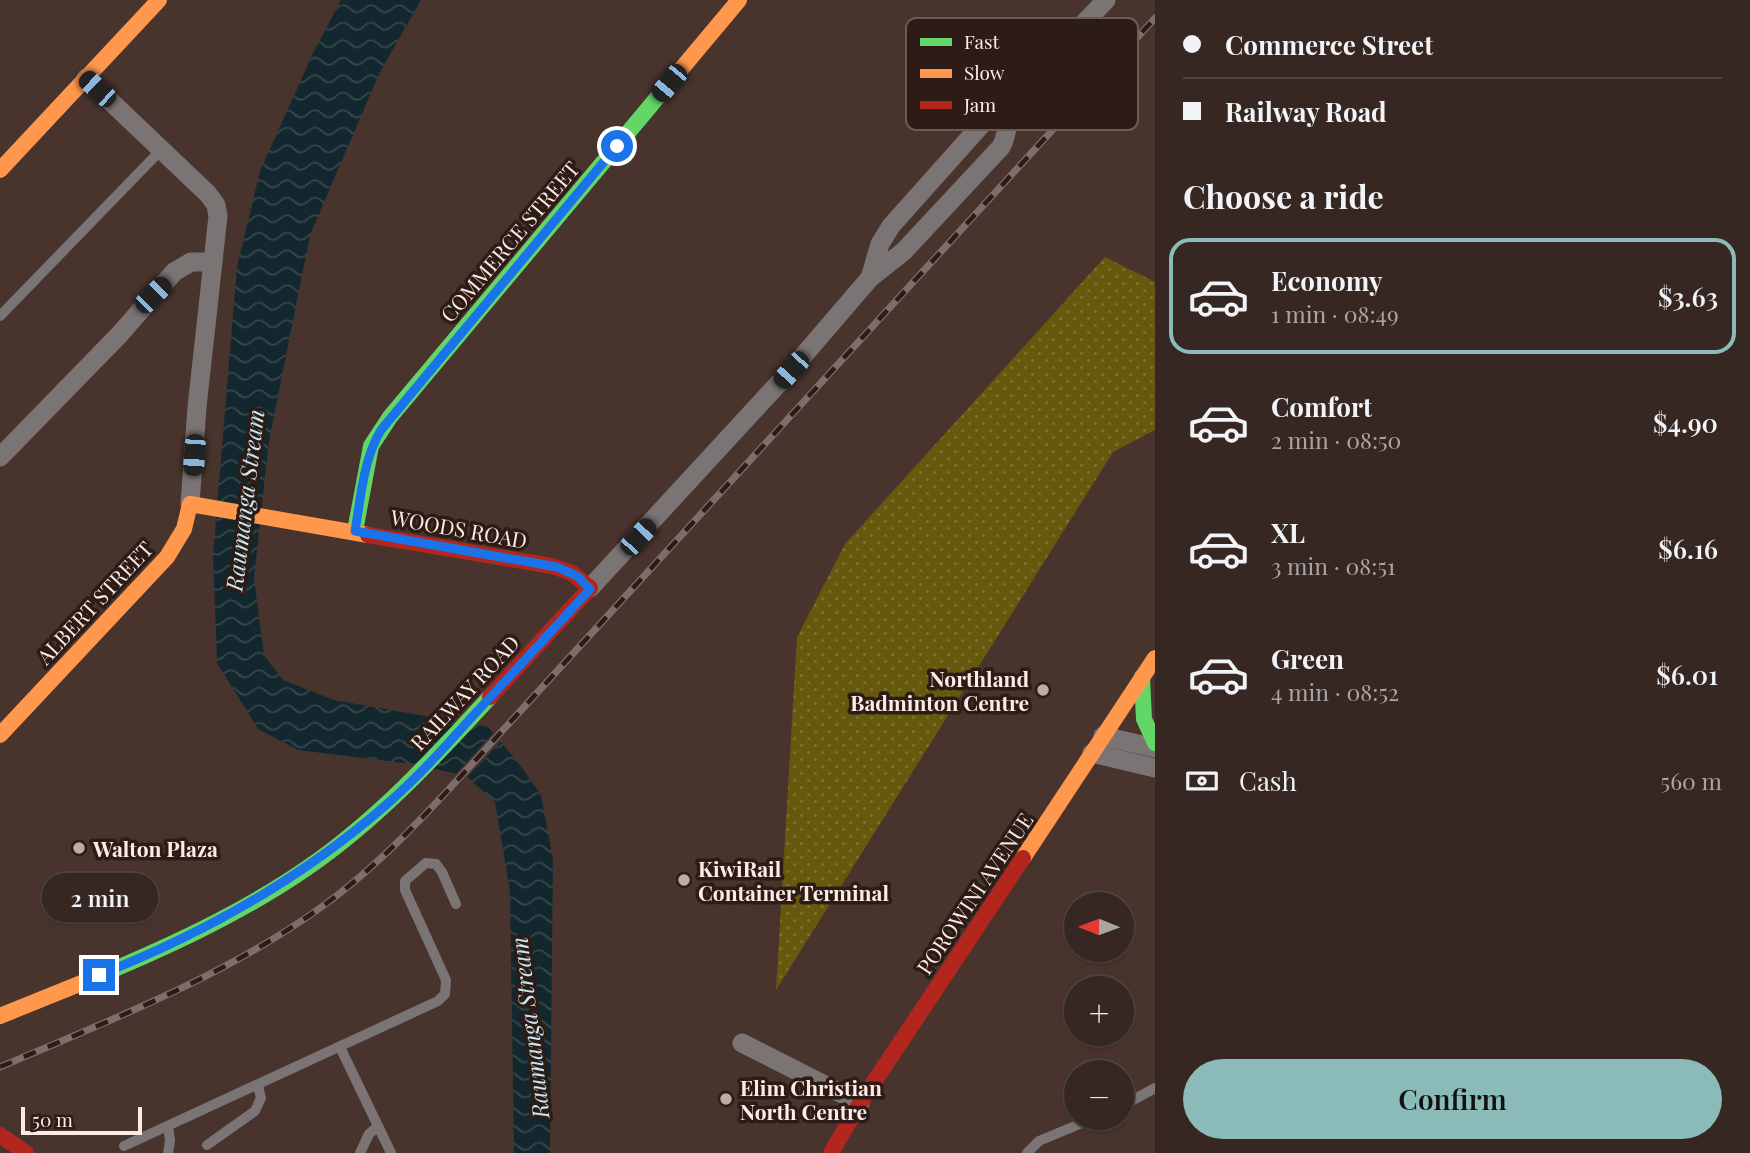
<!DOCTYPE html>
<html lang="en">
<head>
<meta charset="utf-8">
<style>
  :root { --surface:#362722; --page:#3d2f2a; --text:#f1f3f6; --muted:#aaa5a5; --line:#504440; --accent:#8bbbb9 }
  body { margin:0; font-family:"Playfair Display",serif; background:var(--page); color:var(--text); height:100vh; display:flex; flex-direction:column; font-size:26px; white-space:nowrap }
  * { box-sizing:border-box; margin:0 }
  p { font-size:23px; color:var(--muted) }
  .icon { flex:none; width:38px; height:38px; fill:none; stroke:currentColor; stroke-width:2; stroke-linecap:round; stroke-linejoin:round }
  .map { position:relative; flex:1; overflow:hidden }
  .drawer { display:flex; flex-direction:column; background:var(--surface); width:595px }
  .drawer>* { flex:none }
  .guide { display:grid; align-content:center; height:154px; padding:0 28px; background:var(--surface) }
  .needle { width:46px; rotate:271deg }
  .tools { position:absolute; left:1064px; top:892px; display:grid; gap:14px }
  .tools a { display:grid; place-items:center; width:70px; height:70px; border-radius:50%; background:var(--surface); box-shadow:0 2px 5px #0004,0 0 0 2px var(--line); font-size:35px }
  .scale { position:absolute; left:21px; bottom:18px; width:121px; box-sizing:border-box; padding-left:7px; border:4px solid #ffebe5; border-top:0; font-size:19px; line-height:24px; white-space:nowrap; color:#ffebe5; -webkit-text-stroke:5px #2d1c16; paint-order:stroke }
  .end { position:absolute; width:32px; height:32px; margin:-16px; border:9px solid #1a73e8; background:#fff; box-shadow:0 0 0 4px #fff }
  .from { border-radius:50% }
  .bubble { position:absolute; height:49px; border-radius:24px; background:var(--surface); box-shadow:0 2px 5px #0004,0 0 0 2px var(--line); font-size:23px; font-weight:600; line-height:49px; text-align:center }
  .car { position:absolute; width:21px; height:42px; margin:-21px -10px; border-radius:9px; box-shadow:0 0 5px 2px #0007; background:linear-gradient(#222 24%,#8ab4d8 0 40%,#222 0 76%,#8ab4d8 0 86%,#222 0) }
  .guide b { display:flex; align-items:center; gap:24px; height:66px; font-size:26px }
  .guide b+b { border-top:2px solid var(--line) }
  .guide i { width:18px; height:18px; background:var(--text) }
  ul { padding:0; list-style:none }
  li { display:flex; align-items:center; gap:21px; height:116px; margin:0 14px 10px; padding:0 14px; border:4px solid transparent; border-radius:21px }
  li div { flex:1 }
  li b { display:block; font-size:26px }
  li em { font-style:normal; font-weight:600 }
  li.on { border-color:var(--accent) }
  li>.icon { width:63px; height:63px; stroke-width:1.5 }
  h2 { padding:0 28px; font-size:32px; line-height:84px }
  .pay { display:flex; align-items:center; gap:18px; height:77px; padding:0 28px; font-size:26px }
  .pay p { margin-inline-start:auto }
  .button { display:flex; gap:14px; margin-top:auto; padding:14px 28px }
  .button a { flex:1; height:80px; border-radius:42px; background:var(--accent); color:#111; font-size:28px; font-weight:600; line-height:80px; text-align:center }
  main { display:flex; flex:1; min-height:0 }
  .map>svg:first-child { display:block }
</style>
</head>
<body>
<main>
<div class="map">
<svg width="1155" height="1153" viewBox="0 0 1155 1153">
  <defs>
    <pattern id="grass-dots" width="8" height="8" patternUnits="userSpaceOnUse" patternTransform="scale(1.75)"><rect width="8" height="8" fill="#66580d"/><path d="M2 2h.1M6 6h.1" fill="none" stroke="#7d7030" stroke-width="1.8" stroke-linecap="round"/></pattern>
    <pattern id="water-waves" width="16" height="10" patternUnits="userSpaceOnUse" patternTransform="scale(1.75)"><rect width="16" height="10" fill="#13282e"/><path d="M0 5q4-4 8 0t8 0" fill="none" stroke="#36474c"/></pattern>
  </defs>
  <rect width="100%" height="100%" fill="#48342d"/>
  <path fill="url(#grass-dots)" d="M1105,257L1155,282V430L1113,452L776,990L797,637L845,544Z"/>
  <path fill="url(#water-waves)" d="M341,0H421L380,72L310,235L269,441L254,578L264,655L283,680L334,700L488,727L518,762L541,795L553,860L550,1153H514L510,892L495,802L466,776L412,764L298,750L258,729L217,663L213,555L237,267L260,171L314,51Z"/>
  <path fill="#48342d" d="M495,731L503,739L465,780L453,777Z"/>
  <g fill="none" stroke-linecap="round" stroke-linejoin="round">
    <path stroke="#7b7475" stroke-width="10" d="M0,316L161,150
      M340,1047L391,1153
      M1122,1106L1155,1088
      M207,1145L255,1111L261,1098L258,1086
      M124,1146L438,1001L445,994L446,980L405,890V881L426,863L436,864L442,872L456,904
      M168,1153L170,1141L168,1126
      M360,1153L369,1134L378,1126
      M1027,1153L1039,1141L1094,1118"/>
    <path stroke="#7b7475" stroke-width="19" d="M86,78L208,194L216,205L218,216L197,407L190,504
      M870,278L880,244L891,226L982,124L1014,97L1106,0
      M0,457L120,334L174,272L191,262H213
      M590,588L791,370L870,278L904,251L1001,147C1009,134 1008,112 1014,97
      M1103,736L1155,748
      M1092,753L1155,768
      M742,1043L860,1103"/>
    <path stroke="#63d668" stroke-width="16" d="M355,531L371,446L390,417L667,86
      M1142,677L1144,719L1155,743
      M84,982C161,950 239,915 307,868C377,820 434,758 490,697"/>
    <path stroke="#ff974d" stroke-width="16" d="M667,86L739,0
      M0,170L159,0
      M0,735L167,557L184,529L190,504L368,535
      M1023,858L1155,658
      M0,1016L84,982"/>
    <path stroke="#b3261e" stroke-width="16" d="M368,535L552,566L572,573L590,588L490,697
      M0,1135L26,1153
      M831,1153L860,1103L1023,858"/>
    <g stroke="#7b6e6c" stroke-width="7">
      <path id="rail" d="M0,1067C108,1021 224,977 320,908C393,856 453,784 514,718L1155,18"/>
    </g>
    <use href="#rail" stroke="#2d1c16" stroke-width="4.5" stroke-dasharray="13" stroke-linecap="butt"/>
  </g>
  <g fill="none" stroke-linecap="round" stroke-linejoin="round">
    <path stroke="#1a73e8" stroke-width="9" d="M99,975C203,934 301,879 386,805C417,778 444,748 471,718C511,675 551,632 590,589L577,576L557,567L355,531C361,497 363,460 381,430L617,146"/>
  </g>
  <g fill="#bfaba5" stroke="#2d1c16" stroke-width="2.5">
    <circle cx="1043" cy="690" r="7"/>
    <circle cx="79" cy="848" r="7"/>
    <circle cx="684" cy="880" r="7"/>
    <circle cx="726" cy="1099" r="7"/>
  </g>
  <g text-anchor="middle" dominant-baseline="central" stroke-width="7" stroke-linejoin="round" paint-order="stroke">
    <g font-size="21" fill="#ffebe5" stroke="#2d1c16">
      <text transform="translate(509 241) rotate(-50)">COMMERCE STREET</text>
      <text transform="translate(459 528) rotate(10)">WOODS ROAD</text>
      <text transform="translate(94 602) rotate(-47)">ALBERT STREET</text>
      <text transform="translate(464 692) rotate(-47)">RAILWAY ROAD</text>
      <text transform="translate(974 893) rotate(-56)">POROWINI AVENUE</text>
    </g>
    <g font-size="21" font-weight="bold" fill="#ffebe5" stroke="#2d1c16" text-anchor="start">
      <text x="1029" y="678" text-anchor="end">Northland<tspan x="1029" dy="24">Badminton Centre</tspan></text>
      <text x="93" y="848">Walton Plaza</text>
      <text x="698" y="868">KiwiRail<tspan x="698" dy="24">Container Terminal</tspan></text>
      <text x="740" y="1087">Elim Christian<tspan x="740" dy="24">North Centre</tspan></text>
    </g>
    <g font-size="23" font-style="italic" fill="#c7e9f4" stroke="#2d1c16">
      <text transform="translate(244 500) rotate(-83)">Raumanga Stream</text>
      <text transform="translate(529 1028) rotate(-97)">Raumanga Stream</text>
    </g>
  </g>
  <rect x="906" y="18" width="232" height="112" rx="10" fill="#2d1c16" stroke="#6c5a54" stroke-width="2"/>
  <rect x="920" y="38" width="32" height="8" fill="#63d668"/>
  <rect x="920" y="69" width="32" height="9" fill="#ff974d"/>
  <rect x="920" y="101" width="32" height="8" fill="#b3261e"/>
  <g font-size="19" fill="#ffebe5">
    <text x="964" y="49">Fast</text>
    <text x="964" y="80">Slow</text>
    <text x="964" y="112">Jam</text>
  </g>
</svg>
<div class="tools">
<a><svg class="needle" viewBox="-14 -14 28 28"><path d="M0-13l5 13h-10z" fill="#e53935"/><path d="M0 13l5-13h-10z" fill="#aaa5a5"/></svg></a>
<a>+</a>
<a>−</a>
</div>
<div class="scale">50 m</div>
<i class="end from" style="left:617px;top:146px"></i>
<i class="end" style="left:99px;top:975px"></i>
<div class="bubble" style="left:42px;top:873px;width:116px">2 min</div>
<i class="car" style="left:669px;top:83px;rotate:220deg"></i>
<i class="car" style="left:97px;top:89px;rotate:313deg"></i>
<i class="car" style="left:153px;top:295px;rotate:45deg"></i>
<i class="car" style="left:791px;top:370px;rotate:222deg"></i>
<i class="car" style="left:194px;top:455px;rotate:184deg"></i>
<i class="car" style="left:638px;top:537px;rotate:43deg"></i>
</div>
<section class="drawer">
<div class="guide">
<b><i class="from"></i>Commerce Street</b>
<b><i></i>Railway Road</b>
</div>
<h2>Choose a ride</h2>
<ul>
<li class="on"><svg class="icon" aria-label="car" viewBox="0 0 24 24"><path d="M5 17H2v-5l4-1 3-4h7l3 4 3 1v5h-3M9 17h6M6 11h13"/><circle cx="7" cy="17" r="2"/><circle cx="17" cy="17" r="2"/></svg><div><b>Economy</b><p>1 min · 08:49</p></div><em>$3.63</em></li>
<li><svg class="icon" aria-label="car" viewBox="0 0 24 24"><path d="M5 17H2v-5l4-1 3-4h7l3 4 3 1v5h-3M9 17h6M6 11h13"/><circle cx="7" cy="17" r="2"/><circle cx="17" cy="17" r="2"/></svg><div><b>Comfort</b><p>2 min · 08:50</p></div><em>$4.90</em></li>
<li><svg class="icon" aria-label="car" viewBox="0 0 24 24"><path d="M5 17H2v-5l4-1 3-4h7l3 4 3 1v5h-3M9 17h6M6 11h13"/><circle cx="7" cy="17" r="2"/><circle cx="17" cy="17" r="2"/></svg><div><b>XL</b><p>3 min · 08:51</p></div><em>$6.16</em></li>
<li><svg class="icon" aria-label="car" viewBox="0 0 24 24"><path d="M5 17H2v-5l4-1 3-4h7l3 4 3 1v5h-3M9 17h6M6 11h13"/><circle cx="7" cy="17" r="2"/><circle cx="17" cy="17" r="2"/></svg><div><b>Green</b><p>4 min · 08:52</p></div><em>$6.01</em></li>
</ul>
<div class="pay"><svg class="icon" aria-label="cash" viewBox="0 0 24 24"><path d="M3 7h18v10H3z"/><circle cx="12" cy="12" r="2"/></svg>Cash<p>560 m</p></div>
<div class="button"><a>Confirm</a></div>
</section>
</main>
</body>
</html>
